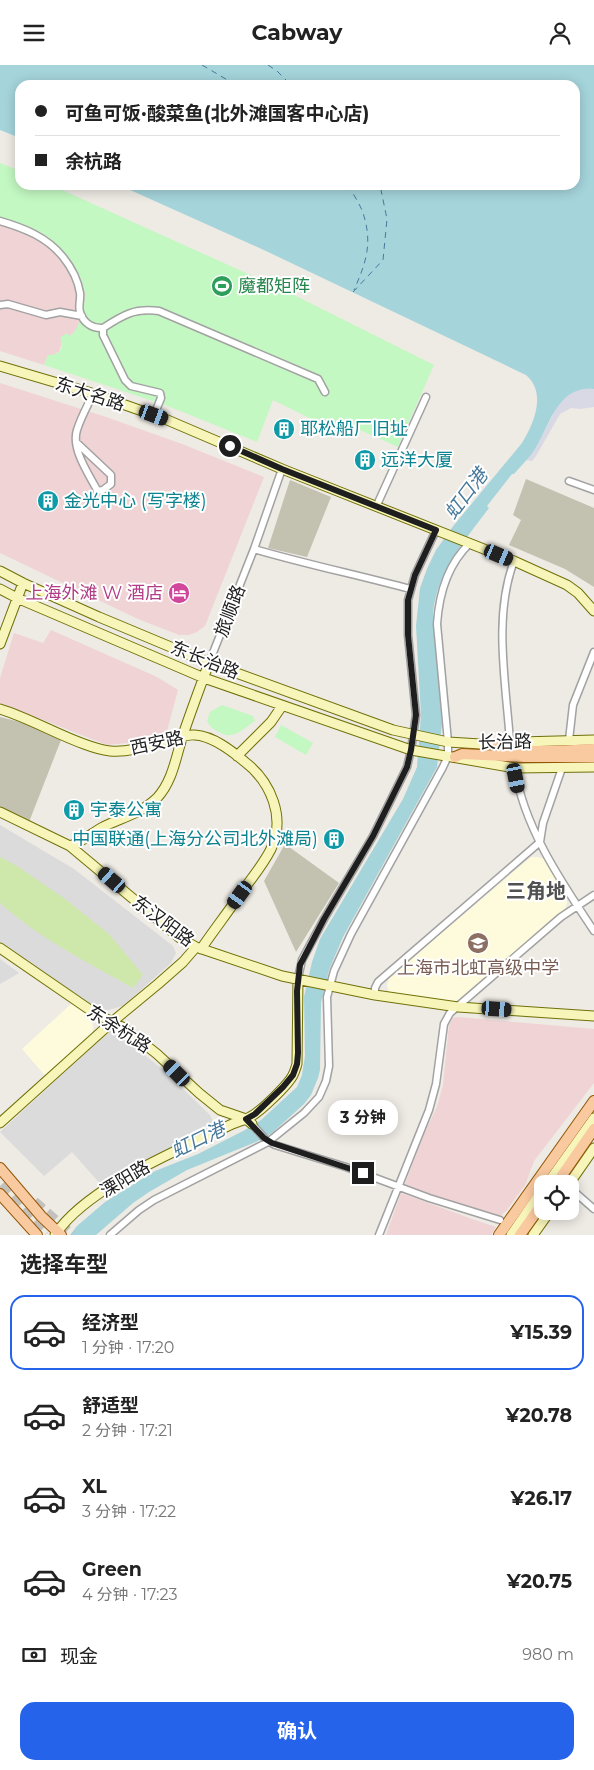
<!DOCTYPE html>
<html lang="zh">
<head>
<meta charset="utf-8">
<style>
  :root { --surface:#fff; --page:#f6f6f6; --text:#222; --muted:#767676; --line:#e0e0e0; --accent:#2563eb }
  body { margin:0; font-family:Montserrat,"Noto Sans SC",sans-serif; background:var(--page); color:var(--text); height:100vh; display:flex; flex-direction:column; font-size:19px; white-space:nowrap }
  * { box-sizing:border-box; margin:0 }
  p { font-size:16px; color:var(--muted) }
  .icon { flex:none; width:28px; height:28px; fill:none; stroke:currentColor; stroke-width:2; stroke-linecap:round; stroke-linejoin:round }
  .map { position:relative; height:1170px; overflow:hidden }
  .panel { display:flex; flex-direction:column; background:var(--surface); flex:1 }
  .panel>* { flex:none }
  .hud { position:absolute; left:15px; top:15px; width:565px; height:110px; border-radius:15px; box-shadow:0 2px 12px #0003; display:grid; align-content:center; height:110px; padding:0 20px; background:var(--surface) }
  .tools { position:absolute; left:534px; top:1110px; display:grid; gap:10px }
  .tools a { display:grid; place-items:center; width:45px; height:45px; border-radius:10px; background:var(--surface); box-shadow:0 2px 12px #0003; font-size:25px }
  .end { position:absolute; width:22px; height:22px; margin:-11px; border:6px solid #1e1e1e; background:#fff; box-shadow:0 0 0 2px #fff }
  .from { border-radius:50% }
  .bubble { position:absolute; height:35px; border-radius:15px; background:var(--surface); box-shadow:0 2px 12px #0003; font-size:16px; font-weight:700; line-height:35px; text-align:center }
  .car { position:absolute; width:15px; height:30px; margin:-15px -8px; border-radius:6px; box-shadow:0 0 4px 1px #0007; background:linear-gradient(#222 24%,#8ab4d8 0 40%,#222 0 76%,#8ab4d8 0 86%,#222 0) }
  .hud b { display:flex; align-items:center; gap:18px; height:48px; font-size:19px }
  .hud b+b { border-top:1px solid var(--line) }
  .hud i { width:12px; height:12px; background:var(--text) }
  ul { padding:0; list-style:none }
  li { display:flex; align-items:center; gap:15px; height:75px; margin:0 10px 8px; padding:0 10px; border:2px solid transparent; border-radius:15px }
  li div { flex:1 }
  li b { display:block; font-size:19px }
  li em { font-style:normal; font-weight:700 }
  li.on { border-color:var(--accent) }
  li>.icon { width:45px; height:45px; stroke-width:1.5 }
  h2 { padding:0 20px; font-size:22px; line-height:60px }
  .pay { display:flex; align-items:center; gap:12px; height:55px; padding:0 20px; font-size:19px }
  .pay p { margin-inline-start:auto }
  .action { display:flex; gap:10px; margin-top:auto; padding:10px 20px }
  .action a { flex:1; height:58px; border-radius:15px; background:var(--accent); color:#fff; font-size:20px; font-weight:700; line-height:58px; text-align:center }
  header { display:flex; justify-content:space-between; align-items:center; height:65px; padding:0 20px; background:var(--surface); font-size:22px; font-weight:700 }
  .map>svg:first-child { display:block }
</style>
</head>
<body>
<header><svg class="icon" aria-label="menu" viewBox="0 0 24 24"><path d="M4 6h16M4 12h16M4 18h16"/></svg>Cabway<svg class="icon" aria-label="person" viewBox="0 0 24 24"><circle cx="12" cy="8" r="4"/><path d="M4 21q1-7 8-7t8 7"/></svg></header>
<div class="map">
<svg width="594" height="1170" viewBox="0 0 594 1170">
  <rect width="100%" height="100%" fill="#eeeae4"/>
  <path fill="#dcdbdb" d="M0,760L74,804L173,881L176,888L171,898L123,941L108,945H99L0,880Z
    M0,894L19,908L0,919Z
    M112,964L162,1004L210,1050L214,1059L209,1067L104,1123L72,1087L44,1111L0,1067Z"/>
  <path fill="#efd3d5" d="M0,152L34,164L51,174L64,188L74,202L85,226V236L77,265L62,277L59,287L52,291L48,290L44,300L0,286Z
    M0,318L109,353L182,379L264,412L205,561L197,567L189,570H179L138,554L0,488Z
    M51,565L157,612L178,625L167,666L137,677L107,680L0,638V613L14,568L43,578Z
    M458,952L594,964V1018L534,1096L525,1120L507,1145L498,1153L407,1124L405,1119L425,1067L437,1042L443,1020L449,960L453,953Z
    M401,1128L472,1154L496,1162L491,1170H386Z"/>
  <path fill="#fefbdd" d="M531,792H538L544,794L566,832L567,838L565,844L457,939L389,928L387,920L389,913Z
    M72,938L91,950L93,963L91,974L48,1014L22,984Z"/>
  <path fill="#c3c1b0" d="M526,414L594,443V522L565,504L509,480L521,455L513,450Z
    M290,415L331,432L307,492L268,483Z
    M0,652L40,662L61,675L29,757L0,745Z
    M285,779L339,818L296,887L264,816Z"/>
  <path fill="#cee7ab" d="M0,792L17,801L65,834L109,869L143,910L133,923C87,897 39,873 0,838Z"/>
  <path fill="#c3f8c2" d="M0,98L20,106V120H51L288,227L434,300L398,382L353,362L348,372L273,335L257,377L165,340L44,300L48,290C59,291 65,283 60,273L66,268L70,271C77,265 78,260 81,251C83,244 85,237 85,229C83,207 61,180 43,169C31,161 14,157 0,152Z
    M222,640L253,651L255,656C243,664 233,676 219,667C213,664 210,662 207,656L210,647Z
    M281,660L313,678L306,690L275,672Z"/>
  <path fill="#d8d9e4" d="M582,324H594V342L580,344L571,343L560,349L536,391L532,396L526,395L537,381L559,338L571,327Z"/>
  <path fill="#a5d4db" d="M0,0H594V324C560,320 551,355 538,379C532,390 522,400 514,409H512L487,441L489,443C465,475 437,507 433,548L442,659L437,702L343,872L329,905L321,938L320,1005L318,1013L311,1030L304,1039L272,1068L256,1077L187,1105L149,1127L133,1138L96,1170H70L77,1161L105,1137L155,1106L198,1089L245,1065L261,1055L297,1022L302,1010L305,991L304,932L312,897L320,874L403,734L417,702L421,650L416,561L420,523L427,504L436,485L454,460L522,378C534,358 547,328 526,310L266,186L119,120H575V20H20V73L0,65Z"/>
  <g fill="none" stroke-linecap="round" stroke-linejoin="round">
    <path stroke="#47799b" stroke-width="1" stroke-dasharray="6 5" stroke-linecap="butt" d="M202,0L236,20
      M268,0L277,6L291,20
      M348,120C353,129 360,139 363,148C373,178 366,198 354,225
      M353,227L383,195L387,154L380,120"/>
    <path stroke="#c4c1bc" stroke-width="11" stroke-dasharray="11 5.5" stroke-linecap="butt" d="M0,1121L45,1170
      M34,1137L72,1170"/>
    <g stroke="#a2a2a2" stroke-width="9">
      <path id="street" d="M0,156C24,163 47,172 63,192C71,202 78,215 80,228C81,234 78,241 80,247C83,258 93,264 103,263C123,250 134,243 159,246L318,314L325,327
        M0,240L8,239L46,250L60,247L82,251
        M103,263V270L125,315L131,321L160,328L161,333L154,350
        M77,378L111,410V419L103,425L97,426L96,423C88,408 71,383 77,365C81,352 88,340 93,329
        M569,416L594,425
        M376,442L426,332
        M254,484C305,499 358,510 410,524
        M209,598L254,484L282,404
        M569,675L573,640L594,587
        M510,677C506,618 493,552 514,496
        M515,703C523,761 562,818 594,866
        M298,913L302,895L324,854L373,771L407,702L411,685L416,650L408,570V535L415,510L436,465
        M375,930V923L378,917L540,777L543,758L562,703
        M252,1059L266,1075L275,1080L346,1102L429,1133L500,1155
        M570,1123L594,1144
        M110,1170L139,1145L154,1135L268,1077L304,1048L319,1032L326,1016L329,1001L327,932L334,906L351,869L443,702L448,691V677L437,559C439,529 448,499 470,478
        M379,1170L429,1045L436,1019L444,959L450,948L561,852L594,830"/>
    </g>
    <g stroke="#707108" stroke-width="11">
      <path id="secondary" d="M0,301L88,327L165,354L282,404L514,496L567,520L578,528L594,546
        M0,506L23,518L99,552L209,598L393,665L448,677L497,680L520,677L594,675
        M0,524L17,533L204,613L411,685L515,703L594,702
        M0,579L23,518
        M0,644C29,653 56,669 84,679C92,682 101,685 110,686C129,688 151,680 169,675C178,673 187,669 195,670C213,671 232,686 245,697C271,717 286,753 271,784C263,800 251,814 241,828C228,847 214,865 201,884
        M237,691L271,657L282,641
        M0,747L70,781L180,873L196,882L282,911L375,930L458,942L594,951
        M70,781C82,777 92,768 103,762C121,753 142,748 157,733C173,716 176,691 183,670C191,646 200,622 209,598
        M0,883L93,947L124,963L157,989L199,1028L220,1045L246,1054L252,1059
        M0,1058L112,957L158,919L183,897L196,882
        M547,1119L594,1053
        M569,1119L594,1083
        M55,1170C87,1122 177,1086 228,1061C235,1057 243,1056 250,1052C260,1047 288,1020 293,1010C295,1006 296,1002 297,999L298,913
        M511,1170L542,1125
        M533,1170L550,1146"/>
    </g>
    <g stroke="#935605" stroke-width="12">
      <path id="primary" d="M497,680C527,690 563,685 594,684
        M455,692L462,689L525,692H593
        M0,1103L41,1151L61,1170
        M556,1119L594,1064
        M0,1129L37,1170
        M499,1170L594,1036
        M520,1170L542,1139"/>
    </g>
    <use href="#street" stroke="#fff" stroke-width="6"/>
    <use href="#secondary" stroke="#f7f5b9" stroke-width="9"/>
    <use href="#primary" stroke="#f9c99f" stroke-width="10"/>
  </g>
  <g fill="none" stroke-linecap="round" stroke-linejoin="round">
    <path stroke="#1e1e1e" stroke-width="6" d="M230,381L282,404L436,465L415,510L408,535V570L416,650L411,685L407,702L373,771L324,854L300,900L297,926L298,988L297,999L293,1010L283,1022L255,1049L246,1054L264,1073L272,1078L363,1108"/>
  </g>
  <defs>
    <g id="stadium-disc" transform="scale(1.125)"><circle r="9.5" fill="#2e9e5b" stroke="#fff"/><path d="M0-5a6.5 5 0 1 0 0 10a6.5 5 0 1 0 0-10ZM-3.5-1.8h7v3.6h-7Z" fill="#fff"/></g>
    <g id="building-disc" transform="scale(1.125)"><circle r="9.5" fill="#0f9aa8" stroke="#fff"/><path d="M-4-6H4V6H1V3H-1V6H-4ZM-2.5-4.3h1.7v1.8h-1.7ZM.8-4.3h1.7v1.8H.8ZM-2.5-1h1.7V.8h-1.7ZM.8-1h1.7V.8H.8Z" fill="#fff"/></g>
    <g id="hotel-disc" transform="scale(1.125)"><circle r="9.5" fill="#d1479c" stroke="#fff"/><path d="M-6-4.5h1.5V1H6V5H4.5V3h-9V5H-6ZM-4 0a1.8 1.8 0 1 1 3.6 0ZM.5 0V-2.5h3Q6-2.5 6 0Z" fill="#fff"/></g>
    <g id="school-disc" transform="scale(1.125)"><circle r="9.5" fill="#8d6e63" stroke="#fff"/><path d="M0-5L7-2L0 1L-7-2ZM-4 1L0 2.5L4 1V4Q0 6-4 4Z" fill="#fff"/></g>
  </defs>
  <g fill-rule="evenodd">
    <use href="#stadium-disc" x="222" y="221"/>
    <use href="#building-disc" x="284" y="364"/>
    <use href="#building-disc" x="365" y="395"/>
    <use href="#building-disc" x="48" y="436"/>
    <use href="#hotel-disc" x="179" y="528"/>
    <use href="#building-disc" x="74" y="745"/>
    <use href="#building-disc" x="334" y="774"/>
    <use href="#school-disc" x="478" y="878"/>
  </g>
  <g text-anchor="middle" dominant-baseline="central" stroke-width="4" stroke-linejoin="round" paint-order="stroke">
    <g font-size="18" fill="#27864d" stroke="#fff" text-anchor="start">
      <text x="238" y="221">魔都矩阵</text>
    </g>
    <g font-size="18" fill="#1e1e1e" stroke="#fff">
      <text transform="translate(90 329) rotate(18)">东大名路</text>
      <text transform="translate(230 546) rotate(-69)">旅顺路</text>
      <text transform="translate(205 595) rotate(22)">东长治路</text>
      <text transform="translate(505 677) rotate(-1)">长治路</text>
      <text transform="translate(157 678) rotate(-12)">西安路</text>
      <text transform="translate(163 856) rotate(37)">东汉阳路</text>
      <text transform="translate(119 964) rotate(33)">东余杭路</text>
      <text transform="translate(125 1114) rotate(-31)">溧阳路</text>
    </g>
    <g font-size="18" fill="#0d838f" stroke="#fff" text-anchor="start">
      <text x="300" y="364">耶松船厂旧址</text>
      <text x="381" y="395">远洋大厦</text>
      <text x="64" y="436">金光中心 (写字楼)</text>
      <text x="90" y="745">宇泰公寓</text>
      <text x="318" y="774" text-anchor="end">中国联通(上海分公司北外滩局)</text>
    </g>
    <g font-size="18" fill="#b23c85" stroke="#fff" text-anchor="end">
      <text x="163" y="528">上海外滩 W 酒店</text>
    </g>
    <g font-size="18" fill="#785e54" stroke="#fff">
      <text x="478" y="903">上海市北虹高级中学</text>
    </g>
    <g font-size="19" font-style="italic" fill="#47799b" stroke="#fff">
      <text transform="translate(466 429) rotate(-53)">虹口港</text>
      <text transform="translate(198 1075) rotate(-26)">虹口港</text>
    </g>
    <g font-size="20" font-weight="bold" fill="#515151" stroke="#fff">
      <text x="536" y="826">三角地</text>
    </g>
  </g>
</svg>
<div class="tools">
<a><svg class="icon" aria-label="locate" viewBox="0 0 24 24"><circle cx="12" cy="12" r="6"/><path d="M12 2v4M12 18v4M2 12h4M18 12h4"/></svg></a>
</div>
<i class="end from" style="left:230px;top:381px"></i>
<i class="end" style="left:363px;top:1108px"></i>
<div class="bubble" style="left:328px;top:1035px;width:70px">3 分钟</div>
<i class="car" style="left:154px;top:350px;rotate:110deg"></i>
<i class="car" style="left:499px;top:490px;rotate:113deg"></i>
<i class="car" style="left:516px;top:713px;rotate:169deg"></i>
<i class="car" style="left:112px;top:815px;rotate:311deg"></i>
<i class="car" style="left:240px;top:830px;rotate:216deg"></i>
<i class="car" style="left:497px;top:944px;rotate:94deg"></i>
<i class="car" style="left:177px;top:1008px;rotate:315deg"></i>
<div class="hud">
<b><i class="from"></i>可鱼可饭·酸菜鱼(北外滩国客中心店)</b>
<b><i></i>余杭路</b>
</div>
</div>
<section class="panel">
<h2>选择车型</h2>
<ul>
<li class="on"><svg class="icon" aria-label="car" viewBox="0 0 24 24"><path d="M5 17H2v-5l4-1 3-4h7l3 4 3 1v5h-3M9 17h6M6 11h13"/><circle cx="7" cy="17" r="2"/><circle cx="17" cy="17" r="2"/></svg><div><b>经济型</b><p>1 分钟 · 17:20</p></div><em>¥15.39</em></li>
<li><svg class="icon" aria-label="car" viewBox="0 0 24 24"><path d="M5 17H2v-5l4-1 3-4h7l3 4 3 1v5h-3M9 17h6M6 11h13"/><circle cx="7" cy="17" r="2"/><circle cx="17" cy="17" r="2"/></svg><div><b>舒适型</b><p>2 分钟 · 17:21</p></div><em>¥20.78</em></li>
<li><svg class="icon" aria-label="car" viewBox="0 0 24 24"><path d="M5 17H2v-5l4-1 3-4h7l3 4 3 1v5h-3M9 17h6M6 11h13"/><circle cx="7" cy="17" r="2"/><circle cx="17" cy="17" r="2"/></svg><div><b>XL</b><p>3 分钟 · 17:22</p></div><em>¥26.17</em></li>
<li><svg class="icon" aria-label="car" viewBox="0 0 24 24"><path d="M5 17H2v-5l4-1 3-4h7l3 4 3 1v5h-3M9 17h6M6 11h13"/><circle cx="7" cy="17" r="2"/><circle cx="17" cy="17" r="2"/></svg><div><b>Green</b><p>4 分钟 · 17:23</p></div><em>¥20.75</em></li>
</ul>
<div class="pay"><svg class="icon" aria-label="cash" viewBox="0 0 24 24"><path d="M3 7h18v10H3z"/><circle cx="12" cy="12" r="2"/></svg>现金<p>980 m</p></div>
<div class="action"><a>确认</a></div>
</section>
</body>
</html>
